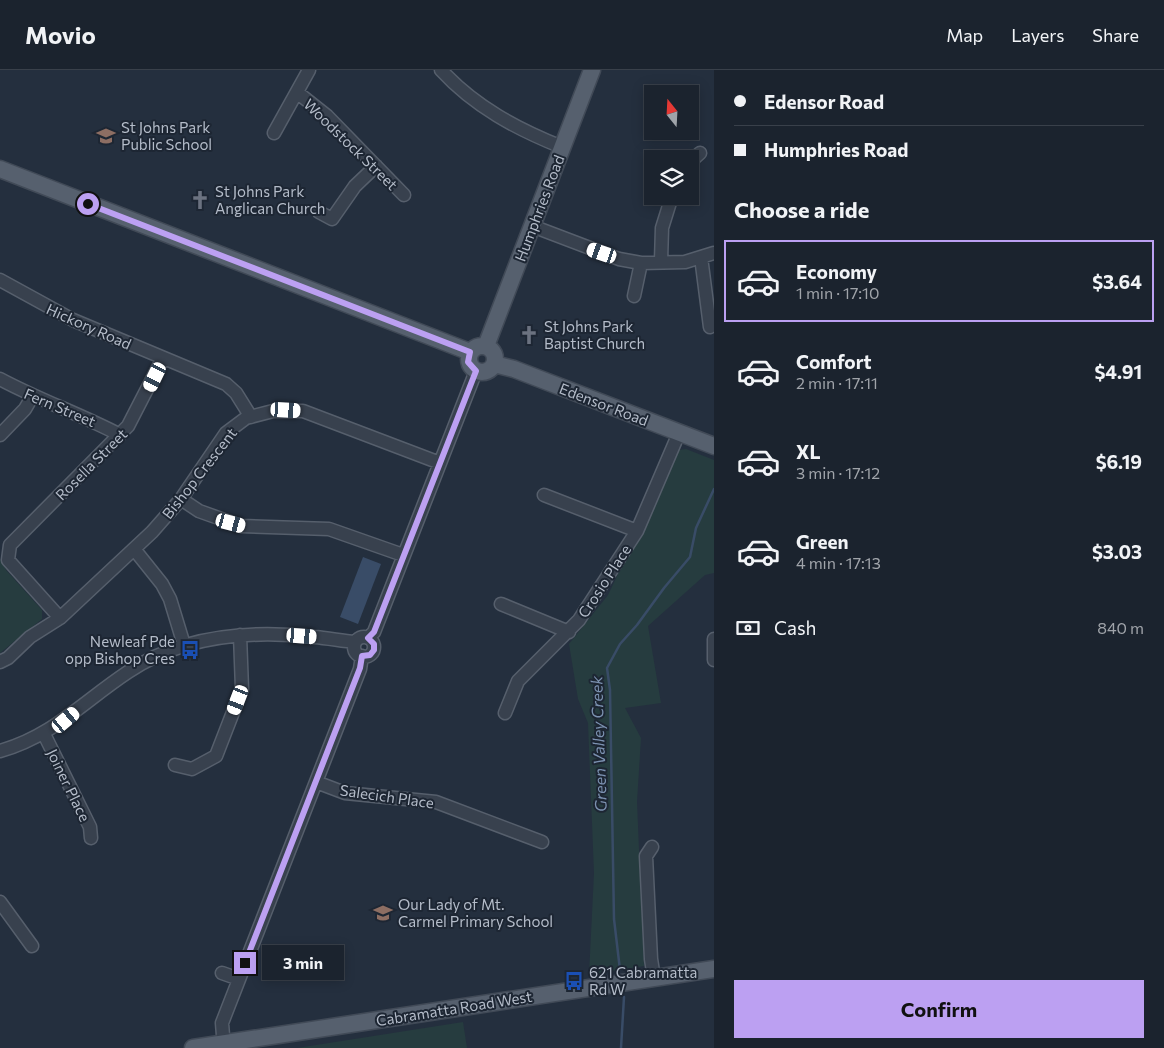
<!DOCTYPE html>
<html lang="en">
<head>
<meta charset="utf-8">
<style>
  :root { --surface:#1b232e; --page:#242b36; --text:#f1f3f6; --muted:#a0a4aa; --line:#39404a; --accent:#bca0f2 }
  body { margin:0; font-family:Commissioner,sans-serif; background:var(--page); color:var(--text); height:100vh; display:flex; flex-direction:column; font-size:19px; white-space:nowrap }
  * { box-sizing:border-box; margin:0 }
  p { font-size:16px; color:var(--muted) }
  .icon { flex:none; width:28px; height:28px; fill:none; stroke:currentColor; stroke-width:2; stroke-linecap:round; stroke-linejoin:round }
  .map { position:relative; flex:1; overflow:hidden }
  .sheet { display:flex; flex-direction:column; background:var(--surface); width:450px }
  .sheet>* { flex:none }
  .top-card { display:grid; align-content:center; height:110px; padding:0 20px; background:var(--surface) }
  .needle { width:32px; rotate:342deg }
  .buttons { position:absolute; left:644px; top:15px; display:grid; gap:10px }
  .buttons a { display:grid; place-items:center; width:55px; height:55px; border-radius:0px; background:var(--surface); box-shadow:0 2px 12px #0003,0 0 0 1px var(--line); font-size:25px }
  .end { position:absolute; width:22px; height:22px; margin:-11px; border:6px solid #bca0f2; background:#111; box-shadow:0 0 0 2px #111 }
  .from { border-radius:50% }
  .bubble { position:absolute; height:35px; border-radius:0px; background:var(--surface); box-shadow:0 2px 12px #0003,0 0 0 1px var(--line); font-size:16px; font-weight:700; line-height:35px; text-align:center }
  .car { position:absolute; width:15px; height:30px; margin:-15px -8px; border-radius:6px; box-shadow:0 0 4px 1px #0007; background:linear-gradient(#fff 24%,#345 0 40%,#fff 0 76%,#345 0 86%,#fff 0) }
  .top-card b { display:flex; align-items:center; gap:18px; height:48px; font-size:19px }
  .top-card b+b { border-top:1px solid var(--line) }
  .top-card i { width:12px; height:12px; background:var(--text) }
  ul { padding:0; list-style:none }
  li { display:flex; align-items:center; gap:15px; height:82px; margin:0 10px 8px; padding:0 10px; border:2px solid transparent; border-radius:0px }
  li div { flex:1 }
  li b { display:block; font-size:19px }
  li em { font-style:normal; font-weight:700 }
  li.current { border-color:var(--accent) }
  li>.icon { width:45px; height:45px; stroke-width:1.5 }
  h2 { padding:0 20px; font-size:22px; line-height:60px }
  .pay { display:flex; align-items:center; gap:12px; height:55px; padding:0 20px; font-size:19px }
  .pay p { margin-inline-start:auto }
  .action { display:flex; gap:10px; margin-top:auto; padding:10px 20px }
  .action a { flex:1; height:58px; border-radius:0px; background:var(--accent); color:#111; font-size:20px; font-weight:700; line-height:58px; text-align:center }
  header { display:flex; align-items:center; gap:30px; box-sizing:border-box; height:70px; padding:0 25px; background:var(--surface); border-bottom:1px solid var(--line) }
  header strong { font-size:24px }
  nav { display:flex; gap:28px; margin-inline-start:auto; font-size:18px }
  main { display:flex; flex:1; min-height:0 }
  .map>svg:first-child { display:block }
</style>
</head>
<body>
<header>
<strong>Movio</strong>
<nav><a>Map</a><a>Layers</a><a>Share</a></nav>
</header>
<main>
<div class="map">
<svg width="714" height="978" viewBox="0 0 714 978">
  <rect width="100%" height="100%" fill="#242f3e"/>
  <path fill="#263c3f" d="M686,379L714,390V503L705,505L648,556L661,633L625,638L641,668L637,732L644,896L589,905L594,803L588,653L578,629L569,574L608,525L628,483L645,456L679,380Z
    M0,489L6,500L42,540V549L0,583Z
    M463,952L467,978H297Z"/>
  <path fill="#394c67" d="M363,487L381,494L358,554L340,547Z"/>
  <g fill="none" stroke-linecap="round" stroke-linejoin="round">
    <path stroke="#394c67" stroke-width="2.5" d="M620,900L614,849L610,620L607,598L620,574L637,555L664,518L690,487L696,458L714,419
      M621,978L624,927"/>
    <g stroke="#565f6c" stroke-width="15">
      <path id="minor" d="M441,0C475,37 517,59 562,77
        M298,23L327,46L404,125
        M274,63L309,0
        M690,92L700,83
        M319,142L332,149L355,116L376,96
        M532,156L619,189L641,193L685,192L714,183
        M701,187L710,257
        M661,191L662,158L672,126
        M0,210L73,250L226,314L236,323L251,347
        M634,226L641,193
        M0,309C39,330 80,344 120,365
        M0,365L25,339L32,327
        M544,425L637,461
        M181,429L199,441L241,456L329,459L403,485
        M134,479L162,514L170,529L184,575
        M501,534L569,562
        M60,548L8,490L10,475L128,356L163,288
        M354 577a10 10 0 1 1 20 0a10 10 0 1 1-20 0Z
        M368,568L374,562L476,301
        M714,569V590
        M0,592L8,588L30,567L60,548L152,462L181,429L226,363L246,348L273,341H303L440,393
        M505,643L518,611L579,550L637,461L679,363
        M44,664L90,757L91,768
        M0,681C53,666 84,631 128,602C183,565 250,560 314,567C328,568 342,571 355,572
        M175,695L192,699L216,686L242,619L240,565
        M316,712L345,723L436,732L542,772
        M652,777L646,786L651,889L654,908
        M0,832L32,876
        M222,903L239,909
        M224,978L222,953L360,599L362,586"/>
    </g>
    <g stroke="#414a57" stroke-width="19">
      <path id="major" d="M0,99L470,282
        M469 289a13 13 0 1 1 26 0a13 13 0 1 1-26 0Z
        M486,276L592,0
        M494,294L514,299L714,376
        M193,978L714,899"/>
    </g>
    <use href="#minor" stroke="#38414e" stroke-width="12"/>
    <use href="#major" stroke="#56606e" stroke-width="16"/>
  </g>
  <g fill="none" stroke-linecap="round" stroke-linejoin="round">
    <path stroke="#bca0f2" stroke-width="6" d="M88,134L470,282L468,292L476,301L374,562L368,568L374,574V580L370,585L362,586L360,598L245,893"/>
  </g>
  <defs>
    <g id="school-bare" transform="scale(1.5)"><path d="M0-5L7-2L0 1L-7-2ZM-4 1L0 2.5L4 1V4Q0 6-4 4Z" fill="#8d6e63" stroke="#1d2633" stroke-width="2.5" paint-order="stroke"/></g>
    <g id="church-bare" transform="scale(1.5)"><path d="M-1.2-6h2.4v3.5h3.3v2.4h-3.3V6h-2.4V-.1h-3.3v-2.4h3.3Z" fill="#6b7280" stroke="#1d2633" stroke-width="2.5" paint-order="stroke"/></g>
    <g id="bus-bare" transform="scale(1.5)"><path d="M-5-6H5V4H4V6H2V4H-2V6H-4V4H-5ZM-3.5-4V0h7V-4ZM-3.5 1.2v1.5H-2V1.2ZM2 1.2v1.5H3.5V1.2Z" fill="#1a4fb4" stroke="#1d2633" stroke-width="2.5" paint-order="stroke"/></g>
  </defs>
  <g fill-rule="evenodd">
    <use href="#school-bare" x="106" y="66"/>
    <use href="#church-bare" x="200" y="130"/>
    <use href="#church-bare" x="529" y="265"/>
    <use href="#bus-bare" x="190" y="580"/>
    <use href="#school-bare" x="383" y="843"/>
    <use href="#bus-bare" x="574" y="911"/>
  </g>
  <g text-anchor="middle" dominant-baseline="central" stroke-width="4" stroke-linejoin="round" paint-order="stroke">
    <g font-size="15" fill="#b4bcc9" stroke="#1d2633" text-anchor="start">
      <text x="121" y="57">St Johns Park<tspan x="121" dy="17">Public School</tspan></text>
      <text x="215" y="121">St Johns Park<tspan x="215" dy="17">Anglican Church</tspan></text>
      <text x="544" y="256">St Johns Park<tspan x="544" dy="17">Baptist Church</tspan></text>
      <text x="175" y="571" text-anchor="end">Newleaf Pde<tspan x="175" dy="17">opp Bishop Cres</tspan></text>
      <text x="398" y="834">Our Lady of Mt.<tspan x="398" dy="17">Carmel Primary School</tspan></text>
      <text x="589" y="902">621 Cabramatta<tspan x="589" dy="17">Rd W</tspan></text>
    </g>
    <g font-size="15" fill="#b4bcc9" stroke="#1d2633">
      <text transform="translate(351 74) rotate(44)">Woodstock Street</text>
      <text transform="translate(539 138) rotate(-69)">Humphries Road</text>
      <text transform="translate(89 256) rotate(24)">Hickory Road</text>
      <text transform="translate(604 334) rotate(21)">Edensor Road</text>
      <text transform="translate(60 337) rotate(23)">Fern Street</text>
      <text transform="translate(91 394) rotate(-45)">Rosella Street</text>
      <text transform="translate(199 403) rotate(-52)">Bishop Crescent</text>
      <text transform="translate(604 511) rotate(-57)">Crosio Place</text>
      <text transform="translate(69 715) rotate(64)">Joiner Place</text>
      <text transform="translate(387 726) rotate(8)">Salecich Place</text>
      <text transform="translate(454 938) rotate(-9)">Cabramatta Road West</text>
    </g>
    <g font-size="16" font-style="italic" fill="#7c92b1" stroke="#1d2633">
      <text transform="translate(598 674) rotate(-92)">Green Valley Creek</text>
    </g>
  </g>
</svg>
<div class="buttons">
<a><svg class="needle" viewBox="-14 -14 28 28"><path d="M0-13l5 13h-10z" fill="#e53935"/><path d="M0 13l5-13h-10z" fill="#a0a4aa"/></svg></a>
<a><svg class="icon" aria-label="layers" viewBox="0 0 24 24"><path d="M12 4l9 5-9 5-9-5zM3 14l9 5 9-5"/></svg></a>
</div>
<i class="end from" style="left:88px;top:134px"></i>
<i class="end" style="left:245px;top:893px"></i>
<div class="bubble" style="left:262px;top:875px;width:82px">3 min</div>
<i class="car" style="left:602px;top:183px;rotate:289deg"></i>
<i class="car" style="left:155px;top:307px;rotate:206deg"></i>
<i class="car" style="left:286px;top:340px;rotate:93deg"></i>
<i class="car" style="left:231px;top:453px;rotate:105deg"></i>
<i class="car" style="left:302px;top:566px;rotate:94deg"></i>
<i class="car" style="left:238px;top:630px;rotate:201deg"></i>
<i class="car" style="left:66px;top:650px;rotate:50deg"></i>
</div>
<section class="sheet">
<div class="top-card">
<b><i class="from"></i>Edensor Road</b>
<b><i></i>Humphries Road</b>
</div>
<h2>Choose a ride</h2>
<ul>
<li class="current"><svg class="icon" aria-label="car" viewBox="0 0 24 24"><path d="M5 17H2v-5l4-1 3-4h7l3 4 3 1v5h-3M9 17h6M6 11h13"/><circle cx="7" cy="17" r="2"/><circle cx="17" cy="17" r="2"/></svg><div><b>Economy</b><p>1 min · 17:10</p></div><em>$3.64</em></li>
<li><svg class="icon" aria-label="car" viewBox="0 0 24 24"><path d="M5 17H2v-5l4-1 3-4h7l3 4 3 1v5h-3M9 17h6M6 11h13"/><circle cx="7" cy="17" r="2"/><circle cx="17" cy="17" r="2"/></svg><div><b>Comfort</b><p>2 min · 17:11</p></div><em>$4.91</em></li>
<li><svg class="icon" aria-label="car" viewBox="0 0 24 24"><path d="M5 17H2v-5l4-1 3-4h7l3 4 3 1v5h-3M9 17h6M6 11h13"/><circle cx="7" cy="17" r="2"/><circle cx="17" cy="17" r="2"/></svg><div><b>XL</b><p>3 min · 17:12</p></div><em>$6.19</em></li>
<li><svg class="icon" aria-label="car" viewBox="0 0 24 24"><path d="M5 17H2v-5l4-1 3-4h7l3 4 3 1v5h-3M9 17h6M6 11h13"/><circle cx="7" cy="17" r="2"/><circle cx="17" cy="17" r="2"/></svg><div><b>Green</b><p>4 min · 17:13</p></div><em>$3.03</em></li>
</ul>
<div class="pay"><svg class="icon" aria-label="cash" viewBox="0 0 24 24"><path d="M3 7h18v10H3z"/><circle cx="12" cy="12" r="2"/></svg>Cash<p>840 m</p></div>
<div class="action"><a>Confirm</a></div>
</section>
</main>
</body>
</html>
